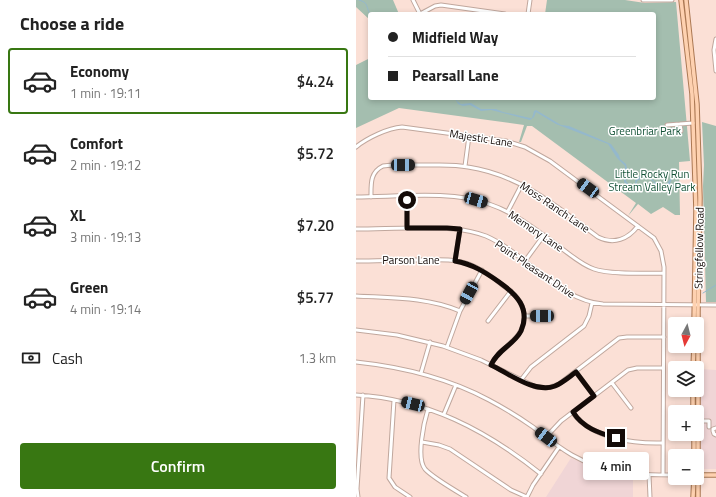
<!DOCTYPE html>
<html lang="en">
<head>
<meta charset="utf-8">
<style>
  :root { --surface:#fff; --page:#f2f2f2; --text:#222; --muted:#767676; --line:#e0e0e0; --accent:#387712 }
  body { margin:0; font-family:"Titillium Web",sans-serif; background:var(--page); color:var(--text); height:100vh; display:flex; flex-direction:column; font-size:15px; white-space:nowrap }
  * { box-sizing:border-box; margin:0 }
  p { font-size:13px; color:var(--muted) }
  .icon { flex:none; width:22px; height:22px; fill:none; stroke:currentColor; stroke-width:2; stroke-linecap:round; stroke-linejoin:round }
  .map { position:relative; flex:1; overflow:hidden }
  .drawer { display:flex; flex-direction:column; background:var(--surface); width:356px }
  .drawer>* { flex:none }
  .top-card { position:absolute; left:12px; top:12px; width:288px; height:88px; border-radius:4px; box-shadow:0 2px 6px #0003; display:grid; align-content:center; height:88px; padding:0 20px; background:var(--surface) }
  .needle { width:26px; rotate:187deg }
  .tools { position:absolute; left:312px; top:317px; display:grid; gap:8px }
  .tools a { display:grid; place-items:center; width:36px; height:36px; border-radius:4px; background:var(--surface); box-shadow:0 2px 6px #0003; font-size:20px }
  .end { position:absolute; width:18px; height:18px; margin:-9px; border:5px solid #140b08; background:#fff; box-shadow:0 0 0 2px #fff }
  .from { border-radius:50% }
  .bubble { position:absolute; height:28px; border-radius:4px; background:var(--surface); box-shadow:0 2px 6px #0003; font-size:13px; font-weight:600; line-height:28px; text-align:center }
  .car { position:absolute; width:12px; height:24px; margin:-12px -6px; border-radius:5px; box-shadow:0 0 3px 1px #0007; background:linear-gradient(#222 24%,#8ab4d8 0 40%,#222 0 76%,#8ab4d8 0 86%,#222 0) }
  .top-card b { display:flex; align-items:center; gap:14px; height:38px; font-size:15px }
  .top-card b+b { border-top:1px solid var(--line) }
  .top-card i { width:10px; height:10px; background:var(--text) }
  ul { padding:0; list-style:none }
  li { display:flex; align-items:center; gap:12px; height:66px; margin:0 8px 6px; padding:0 12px; border:2px solid transparent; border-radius:4px }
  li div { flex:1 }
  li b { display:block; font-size:15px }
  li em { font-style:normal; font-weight:600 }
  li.on { border-color:var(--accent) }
  li>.icon { width:36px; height:36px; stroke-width:1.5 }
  h2 { padding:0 20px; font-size:18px; line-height:48px }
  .pay { display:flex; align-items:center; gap:10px; height:44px; padding:0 20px; font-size:15px }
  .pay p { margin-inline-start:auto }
  .button { display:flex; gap:8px; margin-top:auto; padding:8px 20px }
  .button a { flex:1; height:46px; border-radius:4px; background:var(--accent); color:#fff; font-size:16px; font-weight:600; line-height:46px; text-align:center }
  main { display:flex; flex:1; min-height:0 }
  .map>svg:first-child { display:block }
</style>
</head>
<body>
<main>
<section class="drawer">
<h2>Choose a ride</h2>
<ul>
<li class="on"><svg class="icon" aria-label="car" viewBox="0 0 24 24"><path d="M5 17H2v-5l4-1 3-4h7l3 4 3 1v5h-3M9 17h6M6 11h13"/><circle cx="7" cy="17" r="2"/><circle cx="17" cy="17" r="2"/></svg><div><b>Economy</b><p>1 min · 19:11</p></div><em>$4.24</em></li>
<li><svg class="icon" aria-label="car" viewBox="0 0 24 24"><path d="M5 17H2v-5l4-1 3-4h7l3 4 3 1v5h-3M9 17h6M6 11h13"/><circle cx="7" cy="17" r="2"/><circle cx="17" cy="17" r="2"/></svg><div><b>Comfort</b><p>2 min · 19:12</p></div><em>$5.72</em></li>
<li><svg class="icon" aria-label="car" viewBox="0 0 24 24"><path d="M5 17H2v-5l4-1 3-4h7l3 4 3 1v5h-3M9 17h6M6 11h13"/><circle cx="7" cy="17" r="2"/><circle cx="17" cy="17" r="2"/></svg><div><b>XL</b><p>3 min · 19:13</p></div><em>$7.20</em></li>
<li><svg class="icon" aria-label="car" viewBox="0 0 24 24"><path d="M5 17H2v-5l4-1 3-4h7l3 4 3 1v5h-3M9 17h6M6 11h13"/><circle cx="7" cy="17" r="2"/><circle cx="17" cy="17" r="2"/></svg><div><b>Green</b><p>4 min · 19:14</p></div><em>$5.77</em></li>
</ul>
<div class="pay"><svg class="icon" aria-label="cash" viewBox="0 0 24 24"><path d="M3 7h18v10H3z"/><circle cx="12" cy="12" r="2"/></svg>Cash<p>1.3 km</p></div>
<div class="button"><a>Confirm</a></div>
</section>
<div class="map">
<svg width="360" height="497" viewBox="0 0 360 497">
  <rect width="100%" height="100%" fill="#fbe0d6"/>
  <path fill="#f0d5d6" d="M344,369L360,370V469H347L344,466Z
    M215,458L245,471L277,478V497H190Z"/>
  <path fill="#a4beaf" d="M0,0H37L43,14H14V20L0,7Z
    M191,0H269L289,3L320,2L334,161L323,162L324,215H319L307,207L295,214L282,204L272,216L280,203L176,126H171L165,142H163L168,125L43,108L0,128V65L14,58V98H298V14H189Z
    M346,122L360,126V302H350L347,186L348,165Z"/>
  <path fill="#94b8cc" d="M99,98H101V101L105,104L115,103L125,109H140L147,112L174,118H176L178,111L180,110L205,125L213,126L255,144L263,155L264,159L270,164L272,172L270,181L274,186L279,184L280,177C291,175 297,177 302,187L308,188L317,175L322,173L334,172V174C328,175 317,174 315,181C313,186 315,187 311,191L300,190L298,188V182L292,178H286L281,181L280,186L274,187L268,182L269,166L261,158L252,144L200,124L180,112L178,117L174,120L135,110L125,111L114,105L107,106L102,104Z"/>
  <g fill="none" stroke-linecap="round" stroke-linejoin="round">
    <path stroke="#94b8cc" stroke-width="1" d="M3,0C13,3 9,5 14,14
      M347,293L360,285"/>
    <g stroke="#c0a79d" stroke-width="5">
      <path id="minor" d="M57,0L64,14
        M287,0H316
        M64,14L79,6L85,5L149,14
        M172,14L174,0
        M360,39L358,50L360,71
        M324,124L325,131
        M311,125L337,123
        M0,147C11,138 32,128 46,127L150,141L169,147L194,161L298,238L305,251L308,267L307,475
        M109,166L113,136
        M51,196V228
        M0,197C40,197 95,190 133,204C160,213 182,231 205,248C216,256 226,265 238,269C255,275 290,273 308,273
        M15,197C15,184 14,172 27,166C41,164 56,165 70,165C84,165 98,164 112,167C165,175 201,207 242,237C258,245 272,239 282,226
        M152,211L166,184
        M0,229C19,229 39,228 58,228C82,228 107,227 130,236C169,253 204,301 247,304L360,305
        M0,261C20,261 41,260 61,260C78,260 96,258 113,264C126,269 138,278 149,287C161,295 170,306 168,322C164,342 143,347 135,365
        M99,261L104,229
        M169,261L188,235
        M0,296C35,298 71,297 104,311
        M168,316H186
        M132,321L155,291
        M0,330L41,335L87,346L125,360L180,387L191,388L203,384L263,338L271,337H308
        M91,347L104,311L126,270
        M0,362C47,367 92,378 133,400C148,408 163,417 177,427C190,437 202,447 216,455C249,474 282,475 319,475
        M220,372L238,396
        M65,373L74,342
        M165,380L175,367L228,326L233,316L236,303
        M256,383L275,408
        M0,395C71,399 130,430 185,474
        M38,400L33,478L39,487L54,497
        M72,409C68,422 60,458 69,469C76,477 100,491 110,497
        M217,413C235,438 278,444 307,443
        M88,414L100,385
        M342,421H353V427
        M360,428L357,429V431L358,434L360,435
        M190,437L205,421L272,370L281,368H307
        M66,442L83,445L94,449L155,490L171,497
        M293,475L294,497
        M2,497L1,489L7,395
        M171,497L177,485L203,447"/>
    </g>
    <g stroke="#ab7853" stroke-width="5.5">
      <path id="major" d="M325,0L336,94L340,210L338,324
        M330,0L341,104L344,198L342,312V497
        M337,368L338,346
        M337,390V412
        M338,434V456
        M342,475H360
        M337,497L338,478"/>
    </g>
    <use href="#minor" stroke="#fff" stroke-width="3"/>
    <use href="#major" stroke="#fed1b0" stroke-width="3.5"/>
  </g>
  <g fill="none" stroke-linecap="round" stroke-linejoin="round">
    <path stroke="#140b08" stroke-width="5" d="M51,200V228H91L104,229L99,261C116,264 129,272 143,282C160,294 175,308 165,331C158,345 142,349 135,365C152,373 179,394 199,386C206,383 213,377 220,372L238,396L217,412C227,428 243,433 260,438"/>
  </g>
  <g text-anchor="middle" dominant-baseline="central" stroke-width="3" stroke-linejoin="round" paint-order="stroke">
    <g font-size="11" fill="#115035" stroke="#fff">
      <text x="289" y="131">Greenbriar Park</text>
      <text x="296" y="174">Little Rocky Run<tspan x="296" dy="13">Stream Valley Park</tspan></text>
    </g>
    <g font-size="11" fill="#140b08" stroke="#fff">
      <text transform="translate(125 138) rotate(9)">Majestic Lane</text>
      <text transform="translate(199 207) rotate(34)">Moss Ranch Lane</text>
      <text transform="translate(180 231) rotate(34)">Memory Lane</text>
      <text transform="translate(343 248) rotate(-89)">Stringfellow Road</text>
      <text x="55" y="260">Parson Lane</text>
      <text transform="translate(179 269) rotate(34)">Point Pleasant Drive</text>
    </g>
  </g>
</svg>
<div class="tools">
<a><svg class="needle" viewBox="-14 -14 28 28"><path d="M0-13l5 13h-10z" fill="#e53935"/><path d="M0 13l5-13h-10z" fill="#767676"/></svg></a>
<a><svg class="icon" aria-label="layers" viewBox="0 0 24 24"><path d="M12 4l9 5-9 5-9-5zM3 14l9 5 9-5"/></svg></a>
<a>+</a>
<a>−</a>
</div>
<i class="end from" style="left:51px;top:200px"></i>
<i class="end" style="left:260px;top:438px"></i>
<div class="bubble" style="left:227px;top:452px;width:66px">4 min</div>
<i class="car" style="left:47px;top:165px;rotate:90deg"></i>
<i class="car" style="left:232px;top:188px;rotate:306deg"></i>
<i class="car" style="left:120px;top:200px;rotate:106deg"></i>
<i class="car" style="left:113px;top:293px;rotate:209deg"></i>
<i class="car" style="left:186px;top:316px;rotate:270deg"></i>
<i class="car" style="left:57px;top:404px;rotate:284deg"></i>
<i class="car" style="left:190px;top:437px;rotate:307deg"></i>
<div class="top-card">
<b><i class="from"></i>Midfield Way</b>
<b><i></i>Pearsall Lane</b>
</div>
</div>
</main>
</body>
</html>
